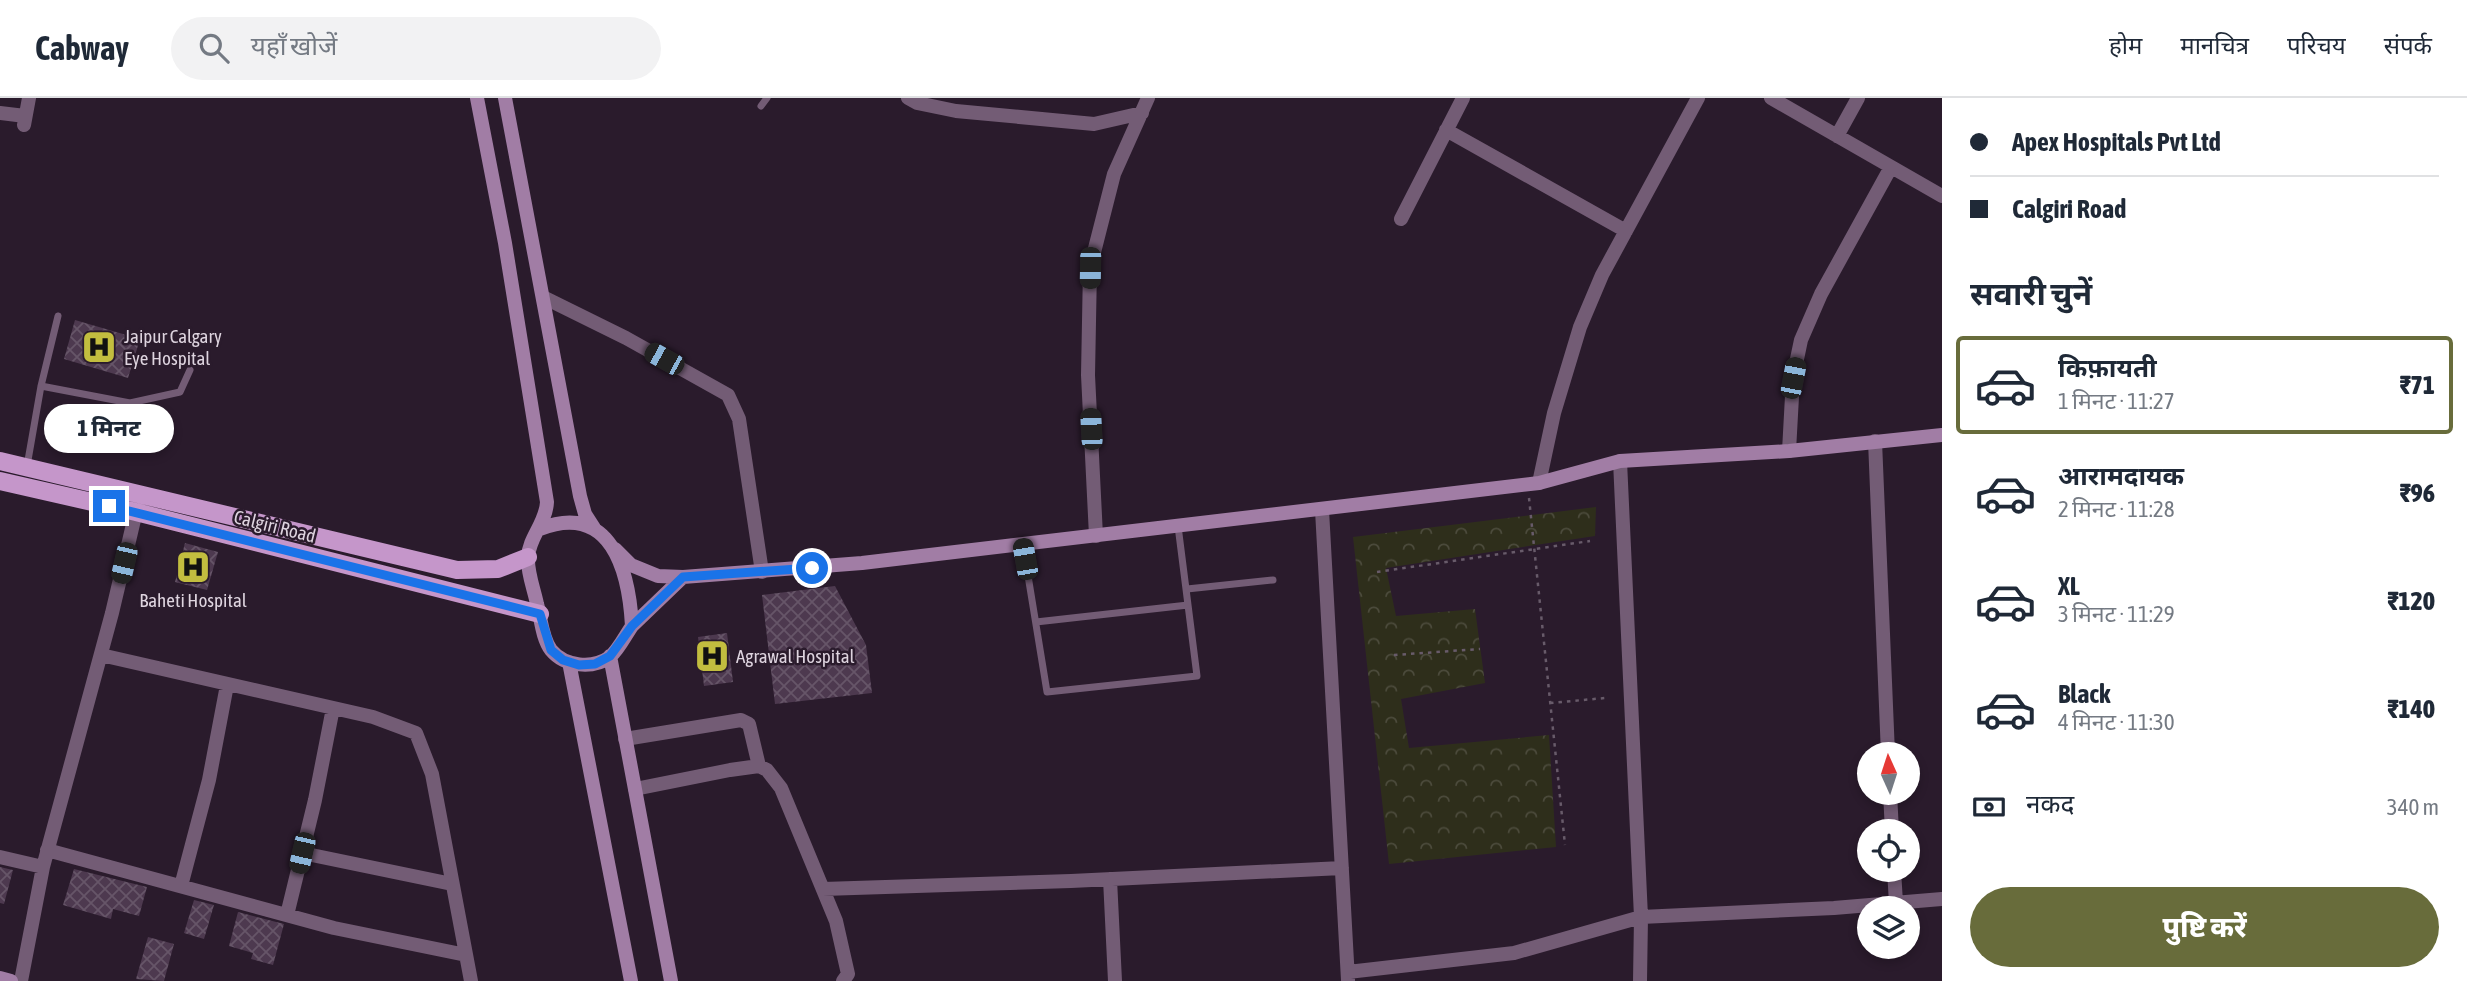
<!DOCTYPE html>
<html lang="hi">
<head>
<meta charset="utf-8">
<style>
  :root { --surface:#fff; --page:#f2f2f3; --text:#1f2937; --muted:#747a83; --line:#e0e1e3; --accent:#686c3b }
  body { margin:0; font-family:"Asap Condensed","Noto Sans Devanagari",sans-serif; background:var(--page); color:var(--text); height:100vh; display:flex; flex-direction:column; font-size:26px; white-space:nowrap }
  * { box-sizing:border-box; margin:0 }
  p { font-size:23px; color:var(--muted) }
  .icon { flex:none; width:38px; height:38px; fill:none; stroke:currentColor; stroke-width:2; stroke-linecap:round; stroke-linejoin:round }
  .map { position:relative; flex:1; overflow:hidden }
  .side { display:flex; flex-direction:column; background:var(--surface); width:525px }
  .side>* { flex:none }
  .banner { display:grid; align-content:center; height:154px; padding:0 28px; background:var(--surface) }
  .needle { width:46px; rotate:357deg }
  .fabs { position:absolute; left:1857px; top:644px; display:grid; gap:14px }
  .fabs a { display:grid; place-items:center; width:63px; height:63px; border-radius:50%; background:var(--surface); box-shadow:0 4px 10px #0003; font-size:35px }
  .end { position:absolute; width:32px; height:32px; margin:-16px; border:9px solid #1a73e8; background:#fff; box-shadow:0 0 0 4px #fff }
  .from { border-radius:50% }
  .bubble { position:absolute; height:49px; border-radius:24px; background:var(--surface); box-shadow:0 4px 10px #0003; font-size:23px; font-weight:800; line-height:49px; text-align:center }
  .car { position:absolute; width:21px; height:42px; margin:-21px -10px; border-radius:9px; box-shadow:0 0 5px 2px #0007; background:linear-gradient(#222 24%,#8ab4d8 0 40%,#222 0 76%,#8ab4d8 0 86%,#222 0) }
  .banner b { display:flex; align-items:center; gap:24px; height:66px; font-size:26px }
  .banner b+b { border-top:2px solid var(--line) }
  .banner i { width:18px; height:18px; background:var(--text) }
  ul { padding:0; list-style:none }
  li { display:flex; align-items:center; gap:21px; height:98px; margin:0 14px 10px; padding:0 14px; border:4px solid transparent; border-radius:7px }
  li div { flex:1 }
  li b { display:block; font-size:26px }
  li em { font-style:normal; font-weight:800 }
  li.selected { border-color:var(--accent) }
  li>.icon { width:63px; height:63px; stroke-width:1.5 }
  h2 { padding:0 28px; font-size:32px; line-height:84px }
  .pay { display:flex; align-items:center; gap:18px; height:77px; padding:0 28px; font-size:26px }
  .pay p { margin-inline-start:auto }
  .button { display:flex; gap:14px; margin-top:auto; padding:14px 28px }
  .button a { flex:1; height:80px; border-radius:42px; background:var(--accent); color:#fff; font-size:28px; font-weight:800; line-height:80px; text-align:center }
  header { display:flex; align-items:center; gap:42px; box-sizing:border-box; height:98px; padding:0 35px; background:var(--surface); border-bottom:2px solid var(--line) }
  header strong { font-size:33px }
  nav { display:flex; gap:38px; margin-inline-start:auto; font-size:24px }
  .search { width:490px; height:63px; background:var(--page); display:flex; align-items:center; gap:18px; box-sizing:border-box; padding:0 24px; border-radius:38px; color:var(--muted); font-size:26px }
  main { display:flex; flex:1; min-height:0 }
  .map>svg:first-child { display:block }
</style>
</head>
<body>
<header>
<strong>Cabway</strong>
<div class="search"><svg class="icon" aria-label="search" viewBox="0 0 24 24"><circle cx="10" cy="10" r="6"/><path d="M15 15l6 6"/></svg>यहाँ खोजें</div>
<nav><a>होम</a><a>मानचित्र</a><a>परिचय</a><a>संपर्क</a></nav>
</header>
<main>
<div class="map">
<svg width="1942" height="883" viewBox="0 0 1942 883">
  <defs>
    <pattern id="park-crowns" width="20" height="18" patternUnits="userSpaceOnUse" patternTransform="scale(1.75)"><rect width="20" height="18" fill="#2e2e1b"/><path d="M2 6a3 3 0 1 1 6 0M12 15a3 3 0 1 1 6 0" fill="none" stroke="#4c4b3c"/></pattern>
    <pattern id="building-cross-hatch" width="8" height="8" patternUnits="userSpaceOnUse" patternTransform="scale(1.75)"><rect width="8" height="8" fill="#4d394f"/><path d="M0 0l8 8M0 8l8-8" fill="none" stroke="#665568"/></pattern>
  </defs>
  <rect width="100%" height="100%" fill="#2a1b2c"/>
  <path fill="url(#park-crowns)" d="M1596,409L1595,438L1386,470L1396,518L1475,511L1485,585L1401,601L1409,650L1549,637L1556,749L1389,766L1353,439Z"/>
  <path fill="url(#building-cross-hatch)" d="M75,222L140,241L128,280L64,261Z
    M185,445L218,454L207,492L175,484Z
    M835,488L866,547L872,595L775,606L762,497Z
    M727,535L733,584L704,588L698,539Z
    M0,769L13,772L4,806L0,805Z
    M74,771L147,789L139,818L113,811L111,821L63,807Z
    M194,802L214,807L204,841L184,835Z
    M238,814L284,826L273,867L251,861L253,855L229,848Z
    M148,839L174,846L164,883L136,881Z"/>
  <g fill="none" stroke-linecap="round" stroke-linejoin="round">
    <path stroke="#685b6a" stroke-width="2.5" stroke-dasharray="3.5 5" stroke-linecap="butt" d="M1529,400L1565,747
      M1377,474L1590,443
      M1394,557L1480,551
      M1550,605L1605,600"/>
    <path stroke="#735c75" stroke-width="7" d="M761,8L767,0
      M41,288L130,305L180,294L190,272
      M27,368L41,288L58,218
      M1023,447L1047,594L1197,578L1178,428
      M1187,491L1273,482
      M1036,524L1188,507"/>
    <path stroke="#735c75" stroke-width="14" d="M908,0L917,5L956,13L1094,26L1142,15
      M1771,0L1942,98
      M0,15L25,18
      M24,27L29,0
      M1446,32L1626,133
      M1837,38L1858,0
      M1401,121L1463,0
      M543,199L626,240L728,297L739,321L762,474
      M1875,343L1888,656
      M1789,353L1793,280L1801,242L1821,196L1891,69
      M1620,363L1641,819L1640,883
      M1539,385L1554,315L1580,229L1602,177L1698,0
      M1322,412L1348,882
      M1096,438L1088,277L1090,170L1114,76L1148,0
      M101,557L373,619L416,635L432,676L471,883
      M625,641L741,622L749,626L759,668
      M635,691L730,672L759,668L767,672L781,690L836,823L848,876L843,883
      M1890,695L1892,733
      M47,752L334,830L466,857
      M302,755L452,786
      M0,759L43,769
      M1894,772L1896,805
      M1110,781L1115,883
      M181,788L209,682L227,587
      M823,791L1071,783L1342,770
      M287,817L315,702L333,610
      M1348,874L1514,855L1641,819L1834,810L1942,801
      M21,883L43,769L112,515L138,405"/>
    <path stroke="#a17da5" stroke-width="14" d="M477,0L505,145L547,404C546,425 529,439 528,459C527,474 534,491 537,506C541,520 542,540 551,552C565,569 593,571 610,559C619,551 625,538 632,528C629,473 611,403 540,431
      M505,0L580,398L585,416L594,430
      M615,451L631,467L658,478L683,479L862,465L1539,385L1620,363L1789,353L1942,337
      M632,528L683,479
      M610,558L671,883
      M569,564L631,883
      M0,880L11,883"/>
    <path stroke="#c596ca" stroke-width="18" d="M0,363L457,472L498,471L528,459
      M0,383L136,414L540,516"/>
  </g>
  <g fill="none" stroke-linecap="round" stroke-linejoin="round">
    <path stroke="#1a73e8" stroke-width="9" d="M109,408L540,516L551,552L563,562L579,567L595,566L610,558L632,528L683,479L812,470"/>
  </g>
  <defs>
    <g id="hospital-square" transform="scale(1.75)"><rect x="-9" y="-9" width="18" height="18" rx="4" fill="#c2bd3f" stroke="#2a1b2c"/><path d="M-5-5h3v3.5h4V-5h3V5h-3V1.5h-4V5h-3Z" fill="#111"/></g>
  </defs>
  <g fill-rule="evenodd">
    <use href="#hospital-square" x="99" y="249"/>
    <use href="#hospital-square" x="193" y="469"/>
    <use href="#hospital-square" x="712" y="558"/>
  </g>
  <g text-anchor="middle" dominant-baseline="central" stroke-width="5" stroke-linejoin="round" paint-order="stroke">
    <g font-size="19" fill="#ded4df" stroke="#2a1b2c" text-anchor="start">
      <text x="124" y="238">Jaipur Calgary<tspan x="124" dy="22">Eye Hospital</tspan></text>
      <text x="193" y="502" text-anchor="middle">Baheti Hospital</text>
      <text x="736" y="558">Agrawal Hospital</text>
    </g>
    <g font-size="19" fill="#ded4df" stroke="#2a1b2c">
      <text transform="translate(275 428) rotate(14)">Calgiri Road</text>
    </g>
  </g>
</svg>
<div class="fabs">
<a><svg class="needle" viewBox="-14 -14 28 28"><path d="M0-13l5 13h-10z" fill="#e53935"/><path d="M0 13l5-13h-10z" fill="#747a83"/></svg></a>
<a><svg class="icon" aria-label="locate" viewBox="0 0 24 24"><circle cx="12" cy="12" r="6"/><path d="M12 2v4M12 18v4M2 12h4M18 12h4"/></svg></a>
<a><svg class="icon" aria-label="layers" viewBox="0 0 24 24"><path d="M12 4l9 5-9 5-9-5zM3 14l9 5 9-5"/></svg></a>
</div>
<i class="end from" style="left:812px;top:470px"></i>
<i class="end" style="left:109px;top:408px"></i>
<div class="bubble" style="left:44px;top:306px;width:130px">1 मिनट</div>
<i class="car" style="left:1090px;top:170px;rotate:181deg"></i>
<i class="car" style="left:664px;top:261px;rotate:299deg"></i>
<i class="car" style="left:1793px;top:280px;rotate:11deg"></i>
<i class="car" style="left:1091px;top:331px;rotate:357deg"></i>
<i class="car" style="left:1025px;top:461px;rotate:350deg"></i>
<i class="car" style="left:124px;top:465px;rotate:193deg"></i>
<i class="car" style="left:302px;top:755px;rotate:193deg"></i>
</div>
<section class="side">
<div class="banner">
<b><i class="from"></i>Apex Hospitals Pvt Ltd</b>
<b><i></i>Calgiri Road</b>
</div>
<h2>सवारी चुनें</h2>
<ul>
<li class="selected"><svg class="icon" aria-label="car" viewBox="0 0 24 24"><path d="M5 17H2v-5l4-1 3-4h7l3 4 3 1v5h-3M9 17h6M6 11h13"/><circle cx="7" cy="17" r="2"/><circle cx="17" cy="17" r="2"/></svg><div><b>किफ़ायती</b><p>1 मिनट · 11:27</p></div><em>₹71</em></li>
<li><svg class="icon" aria-label="car" viewBox="0 0 24 24"><path d="M5 17H2v-5l4-1 3-4h7l3 4 3 1v5h-3M9 17h6M6 11h13"/><circle cx="7" cy="17" r="2"/><circle cx="17" cy="17" r="2"/></svg><div><b>आरामदायक</b><p>2 मिनट · 11:28</p></div><em>₹96</em></li>
<li><svg class="icon" aria-label="car" viewBox="0 0 24 24"><path d="M5 17H2v-5l4-1 3-4h7l3 4 3 1v5h-3M9 17h6M6 11h13"/><circle cx="7" cy="17" r="2"/><circle cx="17" cy="17" r="2"/></svg><div><b>XL</b><p>3 मिनट · 11:29</p></div><em>₹120</em></li>
<li><svg class="icon" aria-label="car" viewBox="0 0 24 24"><path d="M5 17H2v-5l4-1 3-4h7l3 4 3 1v5h-3M9 17h6M6 11h13"/><circle cx="7" cy="17" r="2"/><circle cx="17" cy="17" r="2"/></svg><div><b>Black</b><p>4 मिनट · 11:30</p></div><em>₹140</em></li>
</ul>
<div class="pay"><svg class="icon" aria-label="cash" viewBox="0 0 24 24"><path d="M3 7h18v10H3z"/><circle cx="12" cy="12" r="2"/></svg>नकद<p>340 m</p></div>
<div class="button"><a>पुष्टि करें</a></div>
</section>
</main>
</body>
</html>
